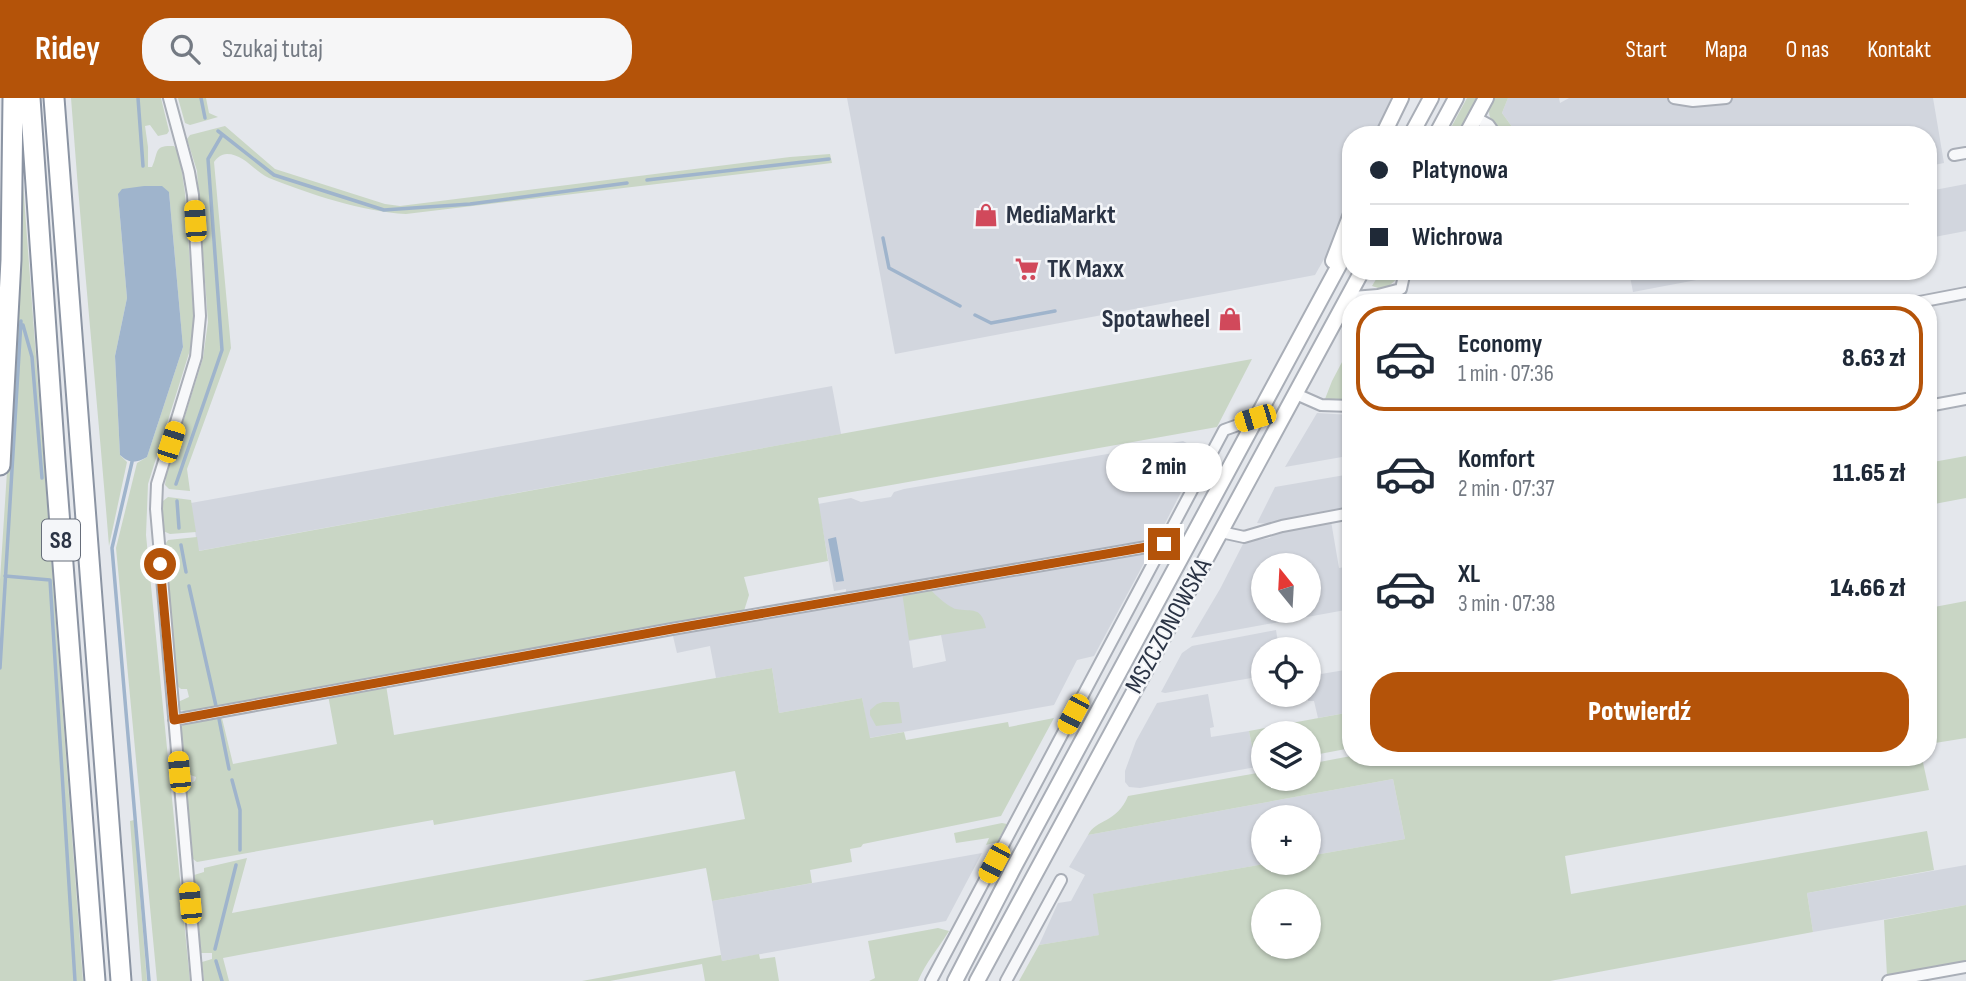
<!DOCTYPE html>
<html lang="pl">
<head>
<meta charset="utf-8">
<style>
  :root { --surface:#fff; --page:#f6f6f7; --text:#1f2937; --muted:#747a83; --line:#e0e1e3; --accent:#b45309 }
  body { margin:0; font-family:"Sofia Sans Condensed",sans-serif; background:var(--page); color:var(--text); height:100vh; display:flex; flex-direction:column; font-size:26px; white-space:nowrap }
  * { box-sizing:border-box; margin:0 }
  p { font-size:23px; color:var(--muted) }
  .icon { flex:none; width:38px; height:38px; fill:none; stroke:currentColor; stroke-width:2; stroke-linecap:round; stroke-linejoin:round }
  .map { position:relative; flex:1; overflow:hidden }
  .sheet { position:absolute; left:1342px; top:196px; width:595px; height:472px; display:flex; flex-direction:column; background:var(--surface); border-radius:28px; box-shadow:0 2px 5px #0004 }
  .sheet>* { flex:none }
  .hud { position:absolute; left:1342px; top:28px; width:595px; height:154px; border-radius:28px; box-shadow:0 2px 5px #0004; display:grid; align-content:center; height:154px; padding:0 28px; background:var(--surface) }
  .needle { width:46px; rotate:342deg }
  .controls { position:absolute; left:1251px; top:455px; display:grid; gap:14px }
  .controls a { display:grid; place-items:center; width:70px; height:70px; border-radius:50%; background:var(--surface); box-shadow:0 2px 5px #0004; font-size:35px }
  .end { position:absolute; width:32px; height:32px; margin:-16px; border:9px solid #b45309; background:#fff; box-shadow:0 0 0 4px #fff }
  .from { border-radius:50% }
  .bubble { position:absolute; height:49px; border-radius:24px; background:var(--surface); box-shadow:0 2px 5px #0004; font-size:23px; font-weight:800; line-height:49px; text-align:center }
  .car { position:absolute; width:21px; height:42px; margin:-21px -10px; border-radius:9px; box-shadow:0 0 5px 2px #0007; background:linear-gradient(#f5c518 24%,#345 0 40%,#f5c518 0 76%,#345 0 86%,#f5c518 0) }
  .hud b { display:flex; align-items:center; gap:24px; height:66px; font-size:26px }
  .hud b+b { border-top:2px solid var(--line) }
  .hud i { width:18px; height:18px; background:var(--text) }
  ul { padding:12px 0 0; list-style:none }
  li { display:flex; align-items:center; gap:21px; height:105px; margin:0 14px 10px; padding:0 14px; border:4px solid transparent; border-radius:28px }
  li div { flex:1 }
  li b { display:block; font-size:26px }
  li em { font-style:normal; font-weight:800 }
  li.active { border-color:var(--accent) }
  li>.icon { width:63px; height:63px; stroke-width:1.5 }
  .action { display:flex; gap:14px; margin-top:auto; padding:14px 28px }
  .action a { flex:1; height:80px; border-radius:28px; background:var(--accent); color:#fff; font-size:28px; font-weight:800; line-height:80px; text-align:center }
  header { display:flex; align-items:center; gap:42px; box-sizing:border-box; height:98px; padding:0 35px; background:var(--accent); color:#fff }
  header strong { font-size:33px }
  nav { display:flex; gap:38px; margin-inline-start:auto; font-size:24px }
  .search { width:490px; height:63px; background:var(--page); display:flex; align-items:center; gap:18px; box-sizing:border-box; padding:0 24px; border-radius:28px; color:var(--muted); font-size:26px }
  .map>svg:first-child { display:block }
</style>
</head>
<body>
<header>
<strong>Ridey</strong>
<div class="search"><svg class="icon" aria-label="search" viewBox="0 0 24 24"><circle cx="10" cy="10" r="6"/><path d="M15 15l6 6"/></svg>Szukaj tutaj</div>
<nav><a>Start</a><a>Mapa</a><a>O nas</a><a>Kontakt</a></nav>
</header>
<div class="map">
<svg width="1966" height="883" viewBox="0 0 1966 883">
  <rect width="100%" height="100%" fill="#e4e7ec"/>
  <path fill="#d2d6de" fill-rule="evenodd" d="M847,0H1391L1376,37H1351V101L1336,140L1315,177L895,256Z
    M1508,0H1559L1560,5L1569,0H1933L1944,65L1929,68L1928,37H1518L1502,15Z
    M1966,86V133L1929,140V93Z
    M1629,173H1744L1633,194Z
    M832,288L841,336L198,453L191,405Z
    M1317,315L1351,317V411L1270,426L1257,425L1275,389L1345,377L1342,359L1285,369Z
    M1183,343L1202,353L1156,443L846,496V491L834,493L818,406L851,400L861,404L878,401L891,399L894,394L904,391Z
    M1331,423L1339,470L1351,468V511L1191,540L1220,491L1244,444L1270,440L1276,433ZM1264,467H1309V513H1264Z
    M1151,452L1094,558L1077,562L1054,607L869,640L862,600L779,615L772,570L716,580L710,548L677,555L672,534ZM941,537L946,563L913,570L909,543Z
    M1276,532L1279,551H1264L1263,578L1165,595L1161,594L1182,555L1192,548Z
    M1351,571V614L1318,620L1314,603H1308L1309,578Z
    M1208,596L1214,629L1210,630L1211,639L1249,633L1256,669L1140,690L1129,689L1125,684V673L1136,643L1157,605Z
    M1393,681L1405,741L1309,758V719H1264V765H1270L1094,796L1100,837L1039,847L1058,805L1071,803L1085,777L1069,769L1088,737Z
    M982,755L946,823L722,863L712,803Z
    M1966,767V807L1813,834L1807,795Z"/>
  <path fill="#c9d6c5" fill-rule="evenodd" d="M71,0H161L169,33L167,36L158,38L150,27L145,28L148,49V69H152C159,54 153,47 174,48L179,55L185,95L194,224L190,252L148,386L146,437L190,883H157L116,450L137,365L147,359L183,249L169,94L118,96L127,200L115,258L120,357L127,364L109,448C97,299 82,150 71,0Z
    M178,0H206L209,15L218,19L190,27L185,25Z
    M1467,0H1479L1459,37H1447Z
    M1494,0H1508L1502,15L1518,37H1505C1492,23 1483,19 1494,0Z
    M225,28L275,71L385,106L400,108L790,59L830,56L832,65L406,116C364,114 309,96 269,80C255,74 244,56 227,56C221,56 217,60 214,64L231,250L187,371L190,393L169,391L165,387L166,379L203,260L208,224L197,73L187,41L190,37Z
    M22,73L83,883H0V482L16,234Z
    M1381,173H1399L1398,180L1384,192L1372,188Z
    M1351,247L1350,303L1341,304L1325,301L1332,283Z
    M1252,261L1217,329L818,400L828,463L744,479L749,497L743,516L193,614L179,612L178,604L189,599L187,591H181L176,587L164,448L168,442L197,439L199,453Z
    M1929,340L1933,364L1966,358V400L1929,407Z
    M168,399L191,402L196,434L170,436L163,433V403Z
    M930,490C932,495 950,510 956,511C973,514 981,508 986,530L909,542L902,494Z
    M1966,503V640L1929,646V510Z
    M772,570L779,615L862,600L870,640L904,634L906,642L1008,624L1009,629L1054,620L1001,718L863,746L861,749L850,751L852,764L810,772L812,785L712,803L706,770L223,860L229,883H204L202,864L212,861V855H201L194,777L204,774V770L247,760L232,815L745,721L735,673L434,727L433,722L197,764L193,761L186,687L195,683L196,679L185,675L180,630L186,624L221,616L233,666L337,646L328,597L386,587L394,637Z
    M883,604H899L902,625L876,628L870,617V612L877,606Z
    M1351,614V650L1309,658V635H1264L1263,666L1256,669L1249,633Z
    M1351,658V660H1922L1929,692L1565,758L1571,796L1927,733L1934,772L1807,795L1813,834L1550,883H1019L1039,847L1099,837L1093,796L1270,765H1309V758L1405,741L1393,681L1088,737C1096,721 1117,725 1128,698L1263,674L1264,681H1309V666ZM1264,803H1309V849H1264Z
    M134,722L147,883H142L130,723Z
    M1002,725L1007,726L997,744L986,747L989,740L956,745L954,735Z
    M1966,807V864L1887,878L1884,822Z
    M938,830L949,833C938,851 926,864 918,883H869L875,880L868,843Z
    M759,856L760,861L775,859L779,883H705L702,866L610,883H582L721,857L722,863Z"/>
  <path fill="#9fb4cc" d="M144,88H162L169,94L183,249L147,359C136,365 130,366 120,357L115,258L127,200L118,96L122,91Z
    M836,439L844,483L836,484L828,441Z"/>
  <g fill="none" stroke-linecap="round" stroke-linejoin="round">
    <path stroke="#9fb4cc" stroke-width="3.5" d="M138,0L143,68
      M201,0L205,20
      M218,33L274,77L384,112L470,106L627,85
      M647,82L829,61
      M883,140L889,170L960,208
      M975,217L991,225L1055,213
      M23,227L32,259L42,380
      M132,364L112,450L149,883
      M176,386L222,252L208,61L222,37
      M177,403L179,430
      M181,447L186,474
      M5,478L50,482L75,883
      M189,488L216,608
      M0,570L21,223
      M219,621L229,671
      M232,682L240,712V752
      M215,851L236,767
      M216,863L222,883"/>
    <g stroke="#a9aeb7" stroke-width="14">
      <path id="minor" d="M169,0L189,74L193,97L200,218L196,259L157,386L156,411L197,883
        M1674,0L1693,3L1726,0
        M1476,20L1489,27L1496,37
        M1954,57L1966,55
        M1353,199L1378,197L1401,191L1405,173
        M1914,205L1966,195
        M1296,296L1321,307L1351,308
        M1928,308L1966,301
        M1221,434L1244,439L1282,428L1351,415
        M174,622L672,531L1164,446
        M931,883L1224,332L1255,321
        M1006,883L1061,782
        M1888,883L1966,869"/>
    </g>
    <g stroke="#a9aeb7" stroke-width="18">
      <path id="secondary" d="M1383,37L1401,0
        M1411,37L1431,0
        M1436,37L1456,0
        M1466,37L1486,0
        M1333,163L1351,116
        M955,883L1015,767L1351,145
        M977,883L1362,173"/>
    </g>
    <g stroke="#8b94a3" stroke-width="23">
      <path id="motorway" d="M30,0L55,362L95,883
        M54,0L121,883
        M0,367L11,162L13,0"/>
    </g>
    <use href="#minor" stroke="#f7f8fa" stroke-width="10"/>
    <use href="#secondary" stroke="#fff" stroke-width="14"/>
    <use href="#motorway" stroke="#fff" stroke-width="19"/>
  </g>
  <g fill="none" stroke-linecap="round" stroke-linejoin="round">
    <path stroke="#b45309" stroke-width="9" d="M160,466L174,622L672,531L1164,446"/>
  </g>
  <defs>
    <g id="shop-bare" transform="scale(1.89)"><path d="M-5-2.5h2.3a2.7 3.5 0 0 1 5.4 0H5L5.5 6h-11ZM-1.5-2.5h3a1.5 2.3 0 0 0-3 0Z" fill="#d1495b" stroke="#f4f6f9" stroke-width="2.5" paint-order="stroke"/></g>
    <g id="supermarket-bare" transform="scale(1.89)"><path d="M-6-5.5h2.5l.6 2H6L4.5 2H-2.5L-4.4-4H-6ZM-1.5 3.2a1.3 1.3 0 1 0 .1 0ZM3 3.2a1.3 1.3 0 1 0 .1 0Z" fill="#d1495b" stroke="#f4f6f9" stroke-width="2.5" paint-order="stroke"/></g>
  </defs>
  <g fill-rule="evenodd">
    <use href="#shop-bare" x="986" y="117"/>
    <use href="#supermarket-bare" x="1027" y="171"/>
    <use href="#shop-bare" x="1230" y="221"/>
  </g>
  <g text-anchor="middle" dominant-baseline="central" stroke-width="5" stroke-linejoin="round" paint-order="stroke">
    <rect fill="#f4f6f9" stroke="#676e7b" stroke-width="2" x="42" y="421.5" width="38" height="41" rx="5"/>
    <g font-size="24" font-weight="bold" fill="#2b3445">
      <text x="61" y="442">S8</text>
    </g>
    <g font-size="26" font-weight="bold" fill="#2b3445" stroke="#f4f6f9" text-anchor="start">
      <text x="1006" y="117">MediaMarkt</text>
      <text x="1047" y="171">TK Maxx</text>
      <text x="1210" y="221" text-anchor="end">Spotawheel</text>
    </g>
    <g font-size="26" fill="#2b3445" stroke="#f4f6f9">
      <text transform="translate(1169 528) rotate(-61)">MSZCZONOWSKA</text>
    </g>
  </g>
</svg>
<div class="controls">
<a><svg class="needle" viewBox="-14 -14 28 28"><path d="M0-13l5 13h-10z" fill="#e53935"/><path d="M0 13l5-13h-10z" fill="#747a83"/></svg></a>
<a><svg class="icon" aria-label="locate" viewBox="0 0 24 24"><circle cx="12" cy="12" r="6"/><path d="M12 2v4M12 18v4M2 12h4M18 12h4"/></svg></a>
<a><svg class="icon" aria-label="layers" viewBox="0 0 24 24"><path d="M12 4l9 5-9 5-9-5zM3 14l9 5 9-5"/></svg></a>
<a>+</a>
<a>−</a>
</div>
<i class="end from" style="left:160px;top:466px"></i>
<i class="end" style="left:1164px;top:446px"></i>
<div class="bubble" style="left:1106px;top:345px;width:116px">2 min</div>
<i class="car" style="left:195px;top:123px;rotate:356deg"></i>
<i class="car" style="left:1255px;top:320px;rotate:253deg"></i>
<i class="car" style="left:171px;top:344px;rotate:18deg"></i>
<i class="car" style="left:1073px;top:616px;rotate:208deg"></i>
<i class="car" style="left:179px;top:674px;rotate:355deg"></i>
<i class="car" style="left:994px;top:765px;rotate:208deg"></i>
<i class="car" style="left:190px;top:805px;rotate:355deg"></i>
<div class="hud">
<b><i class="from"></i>Platynowa</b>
<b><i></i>Wichrowa</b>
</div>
<section class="sheet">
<ul>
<li class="active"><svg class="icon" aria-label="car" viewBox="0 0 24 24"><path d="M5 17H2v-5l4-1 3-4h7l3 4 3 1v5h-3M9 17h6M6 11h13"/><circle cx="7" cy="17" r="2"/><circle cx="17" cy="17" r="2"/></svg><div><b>Economy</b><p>1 min · 07:36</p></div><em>8.63 zł</em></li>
<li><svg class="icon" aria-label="car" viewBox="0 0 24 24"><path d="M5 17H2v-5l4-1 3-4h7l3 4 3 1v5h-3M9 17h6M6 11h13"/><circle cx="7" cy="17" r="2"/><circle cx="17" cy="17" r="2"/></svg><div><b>Komfort</b><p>2 min · 07:37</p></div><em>11.65 zł</em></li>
<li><svg class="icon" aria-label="car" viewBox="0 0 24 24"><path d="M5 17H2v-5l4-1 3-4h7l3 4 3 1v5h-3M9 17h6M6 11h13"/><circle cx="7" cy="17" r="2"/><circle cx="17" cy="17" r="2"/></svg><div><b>XL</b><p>3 min · 07:38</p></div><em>14.66 zł</em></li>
</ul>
<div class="action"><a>Potwierdź</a></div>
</section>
</div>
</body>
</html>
